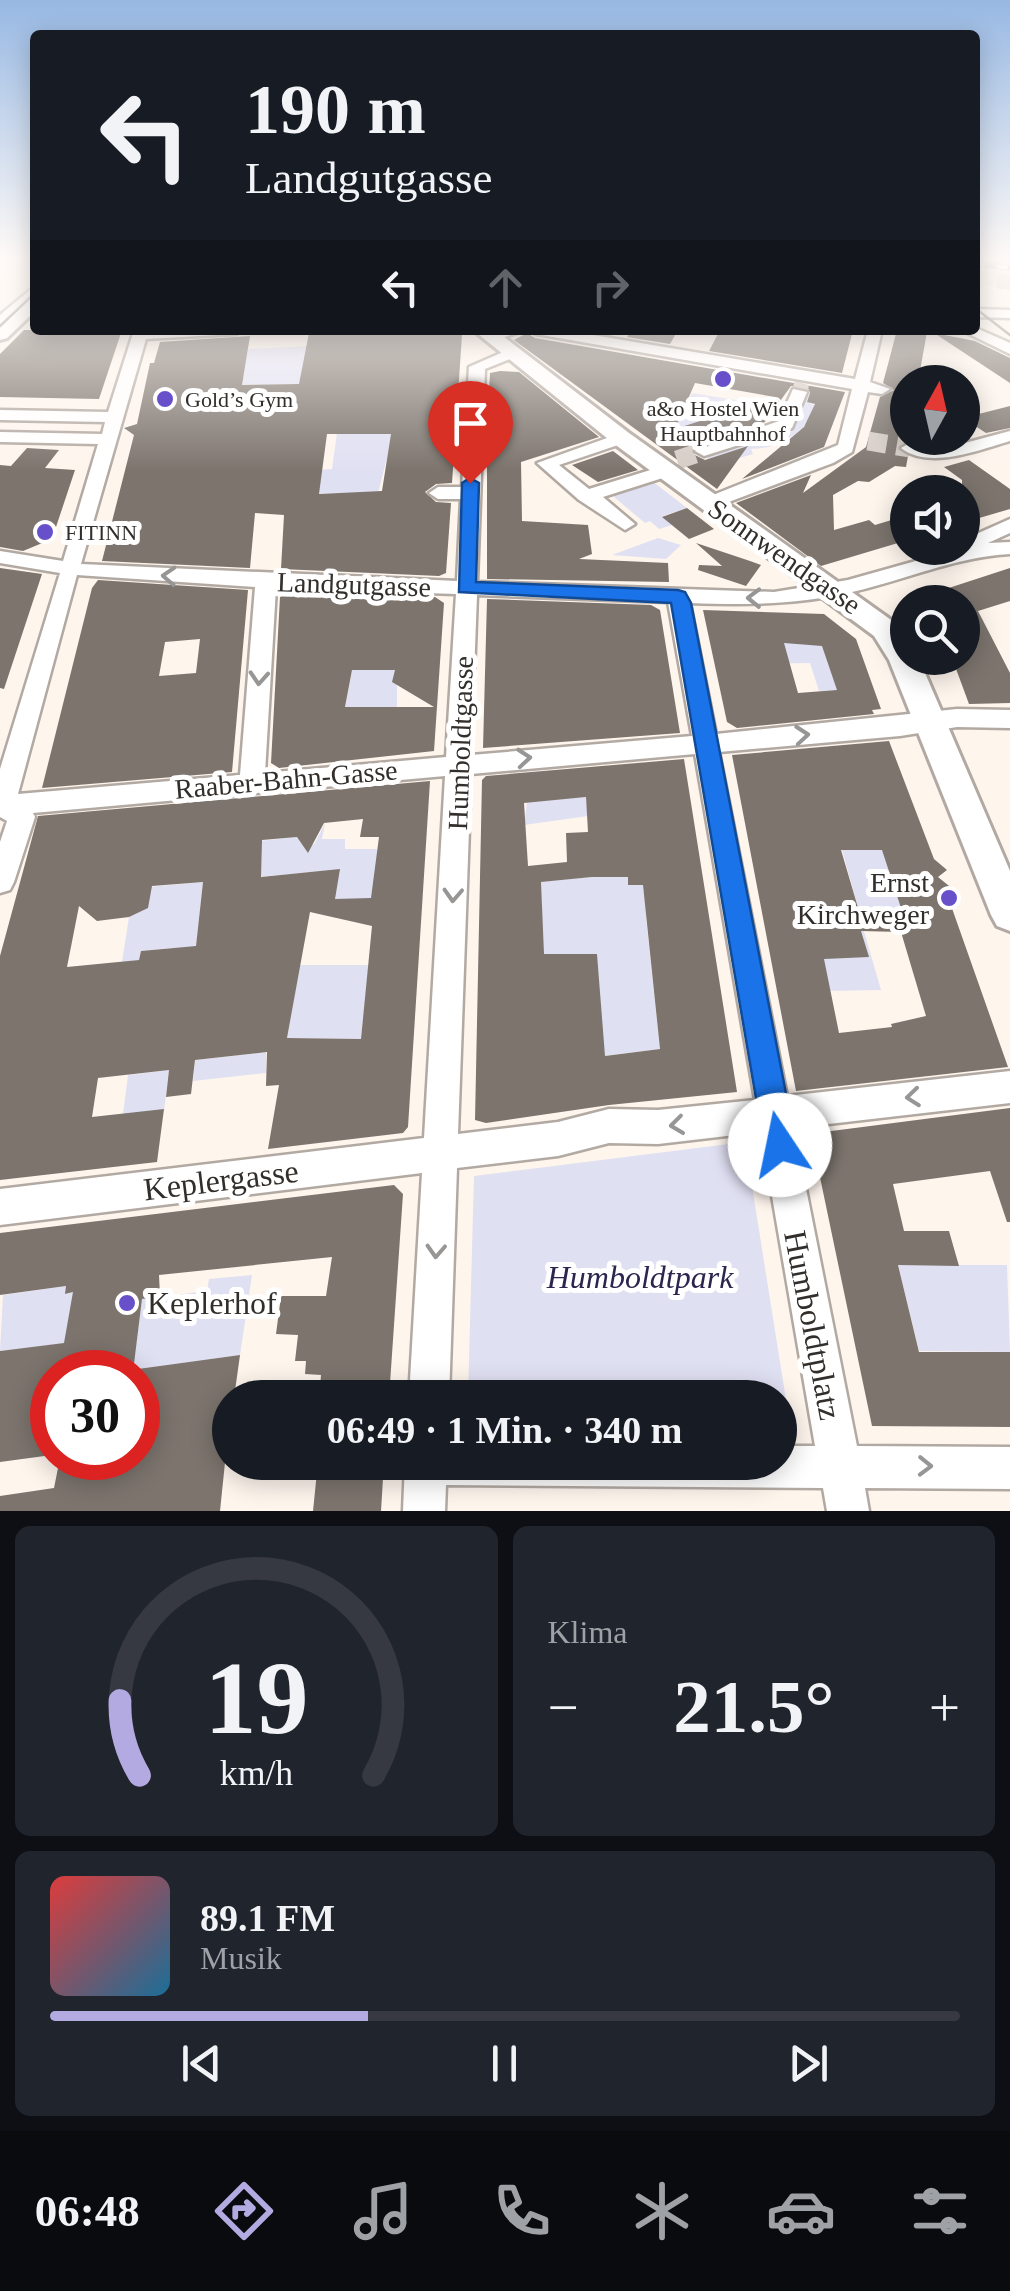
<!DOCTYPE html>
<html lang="de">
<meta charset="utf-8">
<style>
body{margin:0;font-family:Georgia,serif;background:#20242c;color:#f1f3f6;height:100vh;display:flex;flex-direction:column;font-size:38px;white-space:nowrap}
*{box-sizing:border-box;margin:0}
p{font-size:32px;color:#9ea1a6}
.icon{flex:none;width:55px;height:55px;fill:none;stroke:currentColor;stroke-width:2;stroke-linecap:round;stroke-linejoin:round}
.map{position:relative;height:1511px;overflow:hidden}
.side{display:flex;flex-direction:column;gap:15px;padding:15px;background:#0d0f14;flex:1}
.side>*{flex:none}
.top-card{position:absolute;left:30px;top:30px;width:950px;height:305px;border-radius:10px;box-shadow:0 5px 25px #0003;background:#171b24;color:#f1f3f6;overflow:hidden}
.needle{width:65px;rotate:8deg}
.fabs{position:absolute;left:890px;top:365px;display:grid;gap:20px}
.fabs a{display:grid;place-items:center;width:90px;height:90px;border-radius:50%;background:#171b24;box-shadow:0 5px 25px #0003;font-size:50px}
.speed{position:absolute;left:30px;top:1350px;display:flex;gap:20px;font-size:50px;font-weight:700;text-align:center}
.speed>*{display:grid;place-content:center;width:130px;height:130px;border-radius:50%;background:#171b24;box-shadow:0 5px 25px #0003;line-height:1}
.speed .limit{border:15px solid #d22;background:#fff;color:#111}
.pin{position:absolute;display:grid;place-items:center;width:85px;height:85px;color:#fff;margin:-102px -42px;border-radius:50% 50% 50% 0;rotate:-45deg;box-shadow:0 0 10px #0007}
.pin .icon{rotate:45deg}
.me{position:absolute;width:110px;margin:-55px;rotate:349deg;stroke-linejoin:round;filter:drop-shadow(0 0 8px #0008)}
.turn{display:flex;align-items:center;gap:35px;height:210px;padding:0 50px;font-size:45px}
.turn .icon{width:130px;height:130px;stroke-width:2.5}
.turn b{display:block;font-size:70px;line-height:85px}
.lanes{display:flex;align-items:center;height:95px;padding:0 50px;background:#0003;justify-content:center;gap:50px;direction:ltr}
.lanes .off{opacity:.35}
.big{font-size:75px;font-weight:600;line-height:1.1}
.side .widget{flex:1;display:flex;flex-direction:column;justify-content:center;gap:15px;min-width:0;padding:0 35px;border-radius:15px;background:#20242c}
.side .dial{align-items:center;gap:0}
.dial svg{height:260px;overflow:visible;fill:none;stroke:#363941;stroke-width:7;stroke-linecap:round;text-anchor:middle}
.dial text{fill:#f1f3f6;stroke:none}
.song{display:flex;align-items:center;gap:30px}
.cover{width:120px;height:120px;border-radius:15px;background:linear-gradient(135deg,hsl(0 70% 55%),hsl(200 70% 35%))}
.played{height:10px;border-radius:5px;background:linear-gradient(90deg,#b3aae2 35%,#363941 35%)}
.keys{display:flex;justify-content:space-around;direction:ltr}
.heat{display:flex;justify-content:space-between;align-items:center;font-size:55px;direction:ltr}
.side .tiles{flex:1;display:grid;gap:15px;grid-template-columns:1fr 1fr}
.widget:last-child{grid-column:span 2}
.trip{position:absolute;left:212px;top:1380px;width:585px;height:100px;border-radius:50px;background:#171b24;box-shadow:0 5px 25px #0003;font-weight:600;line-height:100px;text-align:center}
.dock{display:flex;height:160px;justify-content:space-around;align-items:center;background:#090b0e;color:#9ea1a6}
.dock .icon{width:70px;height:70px}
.dock .current{color:#b3aae2}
.dock b{font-size:45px;color:#f1f3f6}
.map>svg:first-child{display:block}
.built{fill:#f9e9dc}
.green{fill:#e0e0f3}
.building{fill:#7c746d;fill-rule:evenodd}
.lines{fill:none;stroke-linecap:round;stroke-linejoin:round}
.minor-tunnel-far1{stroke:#d5cdc6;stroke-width:15;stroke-dasharray:15 8;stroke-linecap:butt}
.minor-tunnel{stroke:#d5cdc6;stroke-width:19;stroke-dasharray:19 10;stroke-linecap:butt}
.minor-casing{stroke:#b2a9a2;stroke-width:5}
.major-casing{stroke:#b2a9a2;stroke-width:6}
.minor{fill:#fff;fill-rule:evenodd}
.major{fill:#fff;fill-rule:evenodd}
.tram{stroke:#89837e;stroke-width:2.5}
.rail-casing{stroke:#89837e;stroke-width:6}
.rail{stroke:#fff;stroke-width:4;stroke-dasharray:11;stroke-linecap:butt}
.oneway{stroke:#989695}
.route{fill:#1a73e8;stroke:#114b97;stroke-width:2.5}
.poi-dot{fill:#6750c9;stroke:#fff;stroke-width:4}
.labels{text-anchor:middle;stroke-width:10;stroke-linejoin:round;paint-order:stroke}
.far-poi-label{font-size:22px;fill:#322e2b;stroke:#fff;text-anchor:start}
.street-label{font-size:28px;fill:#322e2b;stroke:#fff}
.poi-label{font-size:28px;fill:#322e2b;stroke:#fff;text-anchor:end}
.near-street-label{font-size:32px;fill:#322e2b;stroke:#fff}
.near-park-label{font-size:32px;font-style:italic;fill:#2c264f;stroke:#fff}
.near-poi-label{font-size:32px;fill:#322e2b;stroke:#fff;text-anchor:start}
</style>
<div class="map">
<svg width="1010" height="1511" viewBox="0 0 1010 1511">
<rect width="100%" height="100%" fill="#fef5ed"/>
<!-- built -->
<path class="built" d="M975,260H1010V290L975,284Z"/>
<!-- green -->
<path class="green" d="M310,346L299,384L242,385L248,349Z
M692,393L736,400L728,412L673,430Z
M804,394L814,396L808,402L814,405V413L803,427L806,431L800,430C784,444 771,448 751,449L753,454L716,465L707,458L791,429Z
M342,396L350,434H413L388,454L378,493L293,494L303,471L332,469Z
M652,481L687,508L663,516L672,525L659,529L650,521L645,523L614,497V493Z
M658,538L681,545L666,559L612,555Z
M760,634L824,646L838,690L819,691L810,663L749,664Z
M352,670H403L397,685V722L341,731Z
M586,797L588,816L524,825L527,802Z
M325,823L322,839H345V849H377L378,899H311L315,872L224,880L250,842L306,836V849L315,843Z
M842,850H888L908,912L859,911Z
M592,877H646L643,888L650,916L646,917L660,1049L604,1056L597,954H540L542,902L538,882Z
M203,882L195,954L172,948L141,951L139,960L122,962L129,917L134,910L148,908V887Z
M861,921L881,990L826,991L825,965L819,961Z
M300,965H369L361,1039L287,1038Z
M266,1052V1073L193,1081L195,1060Z
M169,1070L164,1111L123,1114L128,1075Z
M745,1142L790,1425H780V1398L468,1397L474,1176Z
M898,1265H1007L1010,1352L919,1351Z
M252,1275L240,1355L133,1370L142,1299L207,1291L209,1279Z
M66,1286V1294L73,1292L107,1338L0,1351L3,1295Z"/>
<!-- building -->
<path class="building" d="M24,330H122L99,399L0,397V354Z
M632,330H678L670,344L627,337Z
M720,330H853L842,373L709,351Z
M897,330L927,332L918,382H908V393L896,410L908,418V438H912L897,447L908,456L906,467L895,466L869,482L858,481L833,495L834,530L869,520L875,525L908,515V540L821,566L736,503L811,475L803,493L866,447L880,397L894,390L883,383Z
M343,331L462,335L452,483L436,484L425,492L436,502L451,503L446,573L439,576L281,569L284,515L255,513L250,568L102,561L134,435L124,428L137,424L150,363H154L160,342L250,336L242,385L299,384L309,333ZM327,434H391L382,491L319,494Z
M527,333L535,338L845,392L824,447L742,479L804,427L815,404L807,402L810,393L808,388L791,386L765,422L694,447L693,454L705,460L748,446L717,489L514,340ZM695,383L775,397L675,429Z
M934,333L975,341L1010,358V383Z
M500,371L519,372L599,437L521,462L522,521L588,525L592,554L579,559L668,563L669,582L487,579V428L490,373Z
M1010,406V428L986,433L963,418Z
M27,448L59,450L45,468L75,470L52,539L23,551L0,547V465L11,466Z
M613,451L638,470L598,482L572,465Z
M969,460L1010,489V509L962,523V480L944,467Z
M687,508L714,529L689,539L662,517Z
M696,543L750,561L761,565L746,586L698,570L699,565L722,566Z
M0,568L42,574L4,689L0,688Z
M1010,568V601L978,611L1010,673V703L969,704L952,658H962V602H916L915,599Z
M98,580L248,590L232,772L42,788L92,588ZM200,639L196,673L159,676L165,642Z
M289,592L435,597L444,603L434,751L279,768L271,763L280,597ZM352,670H395L392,682L434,707H345Z
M487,599L651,605L660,610L680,733L483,748Z
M703,610L824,614L856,639L881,709L872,710L874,714L737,728L727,722ZM784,643L822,646L837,690L798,693Z
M889,741L934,859L947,870L938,877L954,890L948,897L1008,1067L796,1091L732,755ZM841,850H882L902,911H859ZM861,931L901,932L926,1016L891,1024L892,1027L839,1033L824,959L869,957Z
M684,759L737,1092L609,1105L486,1123L475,1120L482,780L486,776ZM586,797L588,832L566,833L567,862L528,866L524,803ZM592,877H628V885H643L660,1049L605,1056L597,954H544L541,882Z
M430,781L408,1127L403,1133L268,1149L279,1085L266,1086L267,1052L195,1060L191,1094L166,1097L169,1070L98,1078L92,1117L164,1109L157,1162L0,1180V956L38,816ZM363,819L360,837H379L371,898L335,899L340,869L261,877L262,840L297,837L308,853L324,823ZM203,882L196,946L141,951L139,960L67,967L79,906L97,921L129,917L148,908L152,886ZM310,912L372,926L361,1039L287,1038Z
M1010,1108V1222H1007L990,1171L893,1184L904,1231H949L959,1266L898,1265L919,1352H1010V1427L872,1426L812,1139L816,1133Z
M394,1185L403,1194L389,1398H319L321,1375L305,1374L306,1361H295L298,1335L276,1334L281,1296H326L332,1257L159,1275L160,1296L142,1299L133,1372H52V1455L0,1462V1351L64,1343L73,1292L65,1294L66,1286L0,1295V1233Z
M240,1355L234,1398H230V1453H226L220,1511H0V1496L54,1488L60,1458H138V1369Z
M318,1462H384L381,1511H313Z"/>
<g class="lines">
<!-- minor-tunnel-far1 -->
<path class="minor-tunnel-far1" d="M1004,289L1006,260
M799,392L802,383"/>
<!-- minor-tunnel -->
<path class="minor-tunnel" d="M868,441L910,448
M677,460L704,451"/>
<defs>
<path id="minor" d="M35,286V298L0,327V315Z
M975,309L1010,310V318L975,317Z
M976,328L1010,343V354L963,331Z
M134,330H243L236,334L146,339L81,564L457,581L461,499H438L429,493L438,487H462L469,367L510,349L515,351V357L485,369L477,582L774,592L848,580L962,548L974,535L1010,519V533L988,543L1010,542V554C955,557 905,580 852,592C797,605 746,605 690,603L716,734L957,709L1010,710V728L957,727L900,736L719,752L787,1096L1010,1071V1103L794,1128L857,1446L1010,1447V1489L865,1488L869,1511H827L823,1488L446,1485L445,1511H403L405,1462H780V1446H815L761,1132L658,1144L609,1143L558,1156L457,1168L449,1398H409L422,1173L0,1225V1189L424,1138L445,776L33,813L35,817L14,882L10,890L0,893V842L7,821L0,817V769L60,573L0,563V551L63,561L98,444L0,442V432L102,434L105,422L0,420V410L108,412ZM77,575L255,587L240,775L18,794ZM276,588L456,594L446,757L265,773ZM477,595L668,602L692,736L471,755ZM695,754L755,1100L658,1110L609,1109L558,1122L458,1134L471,774Z
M500,330H525L490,342L482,337Z
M529,330H563L855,379L868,330H882L870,382L890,389L882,394L868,392L852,452L833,463L710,509L703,507V499L838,445L852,389L536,334Z
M793,389L807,392L792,428L704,456L695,451L779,421Z
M1010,431V441C979,450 929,470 901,448L910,443L950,447Z
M621,433L630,438L627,442L559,465L589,489L660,467H672V475L603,497L635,524L625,530L579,500L537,463Z"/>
<path id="major" d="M35,295V311L7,338L0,340V323Z
M473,330H495L629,433L894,622L908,642V658L919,659L1010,871V931L997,926L991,915L889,660L874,636L613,443Z"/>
</defs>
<!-- minor casing -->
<use href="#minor" class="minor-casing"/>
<!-- major casing -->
<use href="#major" class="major-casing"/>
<!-- minor -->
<use href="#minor" class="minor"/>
<!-- major -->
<use href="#major" class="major"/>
<!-- tram -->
<path class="tram" d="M975,308L1010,335
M0,326L35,293"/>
<defs>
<path id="rail" d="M975,263L1010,268"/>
</defs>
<!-- rail casing -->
<use href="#rail" class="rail-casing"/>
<!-- rail -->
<use href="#rail" class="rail"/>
</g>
<!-- one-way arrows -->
<defs><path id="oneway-chevron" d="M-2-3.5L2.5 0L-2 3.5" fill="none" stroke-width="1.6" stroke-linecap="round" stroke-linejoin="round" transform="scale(2.5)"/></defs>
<g class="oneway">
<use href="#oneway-chevron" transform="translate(169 576) rotate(-177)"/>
<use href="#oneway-chevron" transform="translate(754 598) rotate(-179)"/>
<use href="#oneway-chevron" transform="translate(259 678) rotate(94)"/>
<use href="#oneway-chevron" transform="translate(802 735) rotate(-5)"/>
<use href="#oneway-chevron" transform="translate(524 758) rotate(-5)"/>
<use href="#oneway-chevron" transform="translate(453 895) rotate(93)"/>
<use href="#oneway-chevron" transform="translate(913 1097) rotate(174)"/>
<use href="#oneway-chevron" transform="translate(677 1125) rotate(173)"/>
<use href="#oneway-chevron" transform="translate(436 1251) rotate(93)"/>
<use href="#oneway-chevron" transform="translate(925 1466) rotate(1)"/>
</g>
<!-- sky -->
<linearGradient id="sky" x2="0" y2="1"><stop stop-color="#97b8e3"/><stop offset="0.55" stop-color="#fffaf7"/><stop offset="1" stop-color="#fffaf7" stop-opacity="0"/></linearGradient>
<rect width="1010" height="471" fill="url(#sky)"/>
<!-- route -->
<path class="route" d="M470,478L479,483L476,582L678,590L685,592L691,603L796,1145L791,1156L780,1161L769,1156L764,1145L671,603L459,592L462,483Z"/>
<!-- markers -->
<g class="poi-dot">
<circle cx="723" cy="379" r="10"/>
<circle cx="165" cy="399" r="10"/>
<circle cx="45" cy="532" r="10"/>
<circle cx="949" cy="898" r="10"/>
<circle cx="127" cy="1303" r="10"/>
</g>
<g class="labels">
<!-- far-poi labels -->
<g class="far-poi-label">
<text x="185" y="407">Gold’s Gym</text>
<text x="723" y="416" text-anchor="middle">a&amp;o Hostel Wien<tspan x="723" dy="25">Hauptbahnhof</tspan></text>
<text x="65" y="540">FITINN</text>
</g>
<!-- street labels -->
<g class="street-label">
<text transform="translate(785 556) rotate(35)" y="10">Sonnwendgasse</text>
<text transform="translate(354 584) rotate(2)" y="10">Landgutgasse</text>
<text transform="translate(460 743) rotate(-88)" y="10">Humboldtgasse</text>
<text transform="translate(286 779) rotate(-5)" y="10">Raaber-Bahn-Gasse</text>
</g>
<!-- poi labels -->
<g class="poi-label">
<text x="929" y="892">Ernst<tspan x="929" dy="32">Kirchweger</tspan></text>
</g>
<!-- near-street labels -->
<g class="near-street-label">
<text transform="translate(221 1180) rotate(-7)" y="11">Keplergasse</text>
<text transform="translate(813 1325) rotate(79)" y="11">Humboldtplatz</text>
</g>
<!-- near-park labels -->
<g class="near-park-label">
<text x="640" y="1288">Humboldtpark</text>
</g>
<!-- near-poi labels -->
<g class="near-poi-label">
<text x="147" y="1314">Keplerhof</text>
</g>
</g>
</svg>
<div class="fabs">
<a><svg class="needle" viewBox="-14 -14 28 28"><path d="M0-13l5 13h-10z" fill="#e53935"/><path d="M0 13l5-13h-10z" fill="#9ea1a6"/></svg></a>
<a><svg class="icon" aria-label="sound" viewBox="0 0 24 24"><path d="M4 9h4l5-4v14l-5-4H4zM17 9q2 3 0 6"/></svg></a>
<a><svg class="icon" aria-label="search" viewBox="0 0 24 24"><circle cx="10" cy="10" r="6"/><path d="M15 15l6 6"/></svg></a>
</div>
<div class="speed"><div class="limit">30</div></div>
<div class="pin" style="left:470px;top:483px;background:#d93025"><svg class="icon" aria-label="arrive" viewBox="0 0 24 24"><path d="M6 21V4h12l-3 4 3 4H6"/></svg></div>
<svg class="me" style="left:780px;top:1145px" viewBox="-20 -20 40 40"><circle r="19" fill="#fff"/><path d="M0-13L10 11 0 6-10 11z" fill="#1a73e8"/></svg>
<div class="trip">06:49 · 1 Min. · 340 m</div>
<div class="top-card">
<div class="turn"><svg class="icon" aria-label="left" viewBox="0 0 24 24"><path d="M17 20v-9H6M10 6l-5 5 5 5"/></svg><div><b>190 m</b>Landgutgasse</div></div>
<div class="lanes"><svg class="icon" aria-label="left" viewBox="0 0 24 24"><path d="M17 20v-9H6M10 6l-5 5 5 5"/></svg><svg class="icon off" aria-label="ahead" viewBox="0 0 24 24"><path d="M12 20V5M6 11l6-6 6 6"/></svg><svg class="icon off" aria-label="right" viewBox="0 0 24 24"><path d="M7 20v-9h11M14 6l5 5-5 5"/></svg></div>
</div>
</div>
<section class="side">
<div class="tiles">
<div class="widget dial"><svg viewBox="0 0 100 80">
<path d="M14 69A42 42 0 1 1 86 69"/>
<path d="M14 69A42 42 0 0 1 8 46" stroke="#b3aae2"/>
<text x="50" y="56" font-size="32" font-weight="700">19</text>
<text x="50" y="72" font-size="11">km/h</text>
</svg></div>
<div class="widget"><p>Klima</p>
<div class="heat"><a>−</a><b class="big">21.5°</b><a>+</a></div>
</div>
<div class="widget">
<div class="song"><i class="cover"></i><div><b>89.1 FM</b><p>Musik</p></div></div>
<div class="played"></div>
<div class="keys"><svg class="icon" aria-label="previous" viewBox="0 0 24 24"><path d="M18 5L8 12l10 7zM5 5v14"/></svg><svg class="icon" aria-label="pause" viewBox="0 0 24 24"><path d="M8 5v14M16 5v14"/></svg><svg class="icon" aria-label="next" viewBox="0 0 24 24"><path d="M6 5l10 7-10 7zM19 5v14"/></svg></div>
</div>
</div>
</section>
<nav class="dock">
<b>06:48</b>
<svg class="icon current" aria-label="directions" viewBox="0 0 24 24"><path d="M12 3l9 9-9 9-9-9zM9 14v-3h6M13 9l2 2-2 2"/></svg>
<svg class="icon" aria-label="music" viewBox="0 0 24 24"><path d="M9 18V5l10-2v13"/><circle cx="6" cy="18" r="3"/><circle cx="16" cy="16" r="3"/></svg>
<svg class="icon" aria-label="phone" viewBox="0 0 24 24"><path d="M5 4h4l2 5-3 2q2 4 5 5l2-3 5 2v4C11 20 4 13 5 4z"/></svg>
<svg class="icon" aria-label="climate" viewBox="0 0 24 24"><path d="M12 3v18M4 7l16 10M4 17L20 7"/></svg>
<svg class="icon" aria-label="car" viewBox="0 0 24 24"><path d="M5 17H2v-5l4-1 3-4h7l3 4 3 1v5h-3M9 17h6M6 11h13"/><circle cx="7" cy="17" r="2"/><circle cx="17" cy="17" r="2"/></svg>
<svg class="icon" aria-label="filters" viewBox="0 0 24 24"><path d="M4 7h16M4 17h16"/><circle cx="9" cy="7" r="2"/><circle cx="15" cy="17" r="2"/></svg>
</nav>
